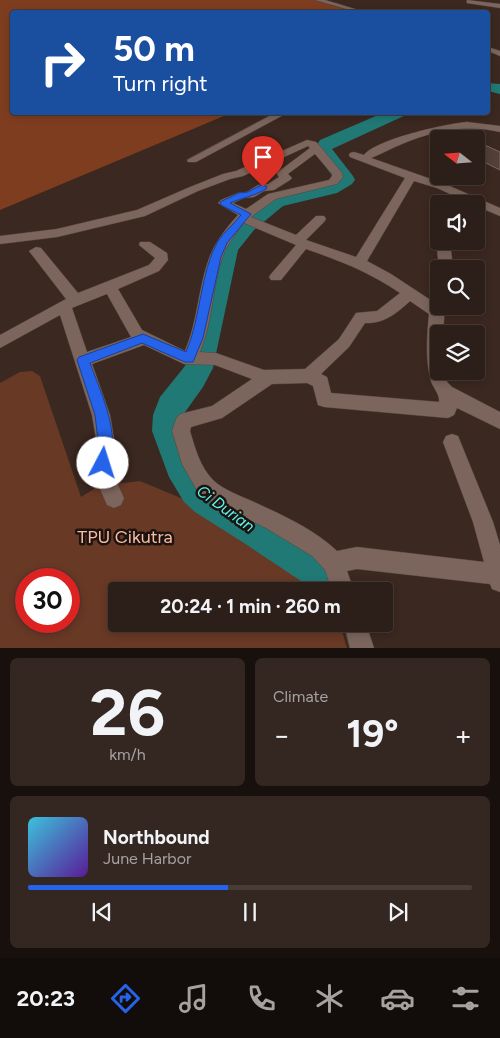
<!DOCTYPE html>
<meta charset="utf-8">
<style>
body{margin:0;font-family:Figtree,sans-serif;background:#342721;color:#f1f3f6;height:100vh;display:flex;flex-direction:column;font-size:19px;white-space:nowrap}
*{box-sizing:border-box;margin:0}
p{font-size:16px;color:#a6a2a2}
.icon{flex:none;width:28px;height:28px;fill:none;stroke:currentColor;stroke-width:2;stroke-linecap:round;stroke-linejoin:round}
.map{position:relative;height:648px;overflow:hidden}
.side{display:flex;flex-direction:column;gap:10px;padding:10px;background:#18100d;flex:1}
.side>*{flex:none}
.top-card{position:absolute;left:10px;top:10px;width:480px;height:105px;border-radius:5px;box-shadow:0 2px 8px #0003,0 0 0 1px #483c37;background:#1a4fa0;color:#fff;overflow:hidden}
.needle{width:32px;rotate:287deg}
.fabs{position:absolute;left:430px;top:130px;display:grid;gap:10px}
.fabs a{display:grid;place-items:center;width:55px;height:55px;border-radius:5px;background:#2c1e18;box-shadow:0 2px 8px #0003,0 0 0 1px #483c37;font-size:25px}
.speed{position:absolute;left:15px;top:568px;display:flex;gap:10px;font-size:25px;font-weight:700;text-align:center}
.speed>*{display:grid;place-content:center;width:65px;height:65px;border-radius:50%;background:#2c1e18;box-shadow:0 2px 8px #0003,0 0 0 1px #483c37;line-height:1}
.speed .limit{border:8px solid #d22;background:#fff;color:#111}
.pin{position:absolute;display:grid;place-items:center;width:42px;height:42px;color:#fff;margin:-51px -21px;border-radius:50% 50% 50% 0;rotate:-45deg;box-shadow:0 0 5px #0007}
.pin .icon{rotate:45deg}
.me{position:absolute;width:55px;margin:-28px;rotate:5deg;stroke-linejoin:round;filter:drop-shadow(0 0 4px #0008)}
.turn{display:flex;align-items:center;gap:18px;height:105px;padding:0 20px;font-size:22px}
.turn .icon{width:65px;height:65px;stroke-width:2.5}
.turn b{display:block;font-size:35px;line-height:42px}
.big{font-size:38px;font-weight:700;line-height:1.1}
.side .card{flex:1;display:flex;flex-direction:column;justify-content:center;gap:8px;min-width:0;padding:0 18px;border-radius:8px;background:#342721}
.side .dial{align-items:center;gap:0}
.dial b{font-size:65px;line-height:1}
.song{display:flex;align-items:center;gap:15px}
.cover{width:60px;height:60px;border-radius:8px;background:linear-gradient(135deg,hsl(190 70% 55%),hsl(270 70% 35%))}
.played{height:5px;border-radius:2px;background:linear-gradient(90deg,#2563eb 45%,#483c37 45%)}
.keys{display:flex;justify-content:space-around;direction:ltr}
.heat{display:flex;justify-content:space-between;align-items:center;font-size:28px;direction:ltr}
.side .tiles{flex:1;display:grid;gap:10px;grid-template-columns:1fr 1fr}
.card:last-child{grid-column:span 2}
.trip{position:absolute;left:108px;top:582px;width:285px;height:50px;border-radius:5px;background:#2c1e18;box-shadow:0 2px 8px #0003,0 0 0 1px #483c37;font-weight:700;line-height:50px;text-align:center}
.dock{display:flex;height:80px;justify-content:space-around;align-items:center;background:#120c0a;color:#a6a2a2}
.dock .icon{width:35px;height:35px}
.dock .on{color:#2563eb}
.dock b{font-size:22px;color:#f1f3f6}
.map>svg:first-child{display:block}
.green{fill:#683925;fill-rule:evenodd}
.forest{fill:#7f3d1f}
.lines{fill:none;stroke-linecap:round;stroke-linejoin:round}
.river{fill:#207975;fill-rule:evenodd}
.building{fill:#533f37;stroke:#7d685f}
.minor-casing{stroke:#55463f;stroke-width:1}
.minor{fill:#7b655c;fill-rule:evenodd}
.route{fill:#2563eb;stroke:#184099}
.labels{text-anchor:middle;stroke-width:5;stroke-linejoin:round;paint-order:stroke}
.water-label{font-size:16px;font-style:italic;fill:#56f5ed;stroke:#1c1310}
.near-park-label{font-size:18px;fill:#f9bca3;stroke:#1c1310}
</style>
<div class="map">
<svg width="500" height="648" viewBox="0 0 500 648">
<rect width="100%" height="100%" fill="#3b2820"/>
<!-- green -->
<path class="green" d="M32,371L40,376L81,497L99,486L140,481L200,506L292,564L326,591H116V624H340L347,648H0V383L20,372ZM26,579H69V621H26Z"/>
<!-- forest -->
<path class="forest" d="M0,0H314L355,12H12V112L231,113L0,210Z"/>
<g class="lines">
<!-- river -->
<path class="river" d="M488,83L500,84V94L488,91Z
M385,112H408L406,115L332,149L353,176L355,180L352,184L337,193L283,206L254,230L238,250L213,368L203,387L183,415L184,431L194,457L208,478L219,488L327,555L347,572L355,591H311L301,581L244,543L195,512L184,502L169,477L152,431L153,415L160,397L185,366L216,249C226,233 254,202 271,196C292,189 315,189 334,178L315,153L314,149L320,140Z"/>
</g>
<!-- building -->
<path class="building" d="M476,141L500,152V170L476,158Z"/>
<g class="lines">
<defs>
<path id="minor" d="M315,0H325L365,12H357Z
M467,0L500,4V8L467,3Z
M488,47L500,51V56L488,51Z
M277,112H289L196,162H188L187,160Z
M467,122L500,126V132C466,124 435,130 402,144C392,148 381,154 371,158L445,184L500,208V216L476,206V204H472L437,188L414,181L367,261L391,274L432,301L439,298V306H445L443,334H439V371H445L447,382L452,387L500,412V429L457,408L454,415L448,418L324,407L318,405L313,386L307,383L272,384L222,418L191,427L190,431C195,448 200,467 213,480C223,490 241,496 254,502C282,515 314,529 337,551L357,547L484,562L473,522L443,442L446,436L452,434L458,436L493,522L500,545V592L492,589L490,584L357,569L347,571L354,591H332L325,570L312,556L266,528L219,506L199,494L182,464L172,431L176,419L180,414L212,406L252,379L215,365L184,364L144,345L92,364L110,415L114,439L112,463L116,481L124,498L121,505L114,508L107,505L97,482L94,463L96,439L92,415L60,315L0,348V335L66,299L29,251L36,247L41,248L78,293L149,265L155,258L139,245L140,242H150L167,253L168,260L159,271L118,289L142,330L185,351C198,321 198,287 210,256C216,241 227,227 238,215L218,203L221,200L238,193L247,192L258,185L268,184L279,177L277,174L278,172L310,148L308,146L243,176L230,179L198,191L145,216L57,237L0,244V236L57,229L137,210L190,187L223,174L236,171L307,140L316,142L320,146L342,173L343,177L337,184L276,199L251,217L296,235L316,216H324L326,219L324,222L306,240L356,257L405,178L350,157L349,155L350,153L354,152L364,155C377,139 445,124 467,122ZM315,154L332,174V176L329,180L268,194L246,209L233,203L244,198L254,197L264,191L274,190L290,180L292,178L288,174ZM244,223L296,245L271,274L269,277L271,280H281L306,249C341,261 369,272 400,293L377,311L356,313L339,339L305,369L264,370L216,353L200,352C213,321 212,287 223,256C227,244 236,234 244,223ZM107,294L131,337L87,352L72,308ZM410,301L429,314C427,335 425,360 431,381C433,388 440,394 439,402L331,393L327,377L321,374L349,347L365,323C384,324 397,313 410,301Z
M439,239V241H450L453,269H439L437,248Z
M344,624H366L374,648H350Z"/>
</defs>
<!-- minor casing -->
<use href="#minor" class="minor-casing"/>
<!-- minor -->
<use href="#minor" class="minor"/>
</g>
<!-- route -->
<path class="route" d="M263,184L267,187L266,189C252,197 244,197 230,203L251,214L227,243L221,257L203,338L193,362H185L142,343L90,363C101,394 122,435 108,468L103,470L98,468L96,463L98,440L95,415L77,360L79,357L143,334L186,352C201,318 200,272 218,241C224,232 234,224 241,215L221,205L220,202L239,193L248,192Z"/>
<g class="labels">
<!-- water labels -->
<g class="water-label">
<text transform="translate(226 508) rotate(36)" y="6">Ci Durian</text>
</g>
<!-- near-park labels -->
<g class="near-park-label">
<text x="125" y="543">TPU Cikutra</text>
</g>
</g>
</svg>
<div class="fabs">
<a><svg class="needle" viewBox="-14 -14 28 28"><path d="M0-13l5 13h-10z" fill="#e53935"/><path d="M0 13l5-13h-10z" fill="#a6a2a2"/></svg></a>
<a><svg class="icon" aria-label="sound" viewBox="0 0 24 24"><path d="M4 9h4l5-4v14l-5-4H4zM17 9q2 3 0 6"/></svg></a>
<a><svg class="icon" aria-label="search" viewBox="0 0 24 24"><circle cx="10" cy="10" r="6"/><path d="M15 15l6 6"/></svg></a>
<a><svg class="icon" aria-label="layers" viewBox="0 0 24 24"><path d="M12 4l9 5-9 5-9-5zM3 14l9 5 9-5"/></svg></a>
</div>
<div class="speed"><div class="limit">30</div></div>
<div class="pin" style="left:263px;top:187px;background:#d93025"><svg class="icon" aria-label="arrive" viewBox="0 0 24 24"><path d="M6 21V4h12l-3 4 3 4H6"/></svg></div>
<svg class="me" style="left:103px;top:463px" viewBox="-20 -20 40 40"><circle r="19" fill="#fff"/><path d="M0-13L10 11 0 6-10 11z" fill="#2563eb"/></svg>
<div class="trip">20:24 · 1 min · 260 m</div>
<div class="top-card">
<div class="turn"><svg class="icon" aria-label="right" viewBox="0 0 24 24"><path d="M7 20v-9h11M14 6l5 5-5 5"/></svg><div><b>50 m</b>Turn right</div></div>
</div>
</div>
<section class="side">
<div class="tiles">
<div class="card dial"><b>26</b><p>km/h</p></div>
<div class="card"><p>Climate</p>
<div class="heat"><a>−</a><b class="big">19°</b><a>+</a></div>
</div>
<div class="card">
<div class="song"><i class="cover"></i><div><b>Northbound</b><p>June Harbor</p></div></div>
<div class="played"></div>
<div class="keys"><svg class="icon" aria-label="previous" viewBox="0 0 24 24"><path d="M18 5L8 12l10 7zM5 5v14"/></svg><svg class="icon" aria-label="pause" viewBox="0 0 24 24"><path d="M8 5v14M16 5v14"/></svg><svg class="icon" aria-label="next" viewBox="0 0 24 24"><path d="M6 5l10 7-10 7zM19 5v14"/></svg></div>
</div>
</div>
</section>
<nav class="dock">
<b>20:23</b>
<svg class="icon on" aria-label="directions" viewBox="0 0 24 24"><path d="M12 3l9 9-9 9-9-9zM9 14v-3h6M13 9l2 2-2 2"/></svg>
<svg class="icon" aria-label="music" viewBox="0 0 24 24"><path d="M9 18V5l10-2v13"/><circle cx="6" cy="18" r="3"/><circle cx="16" cy="16" r="3"/></svg>
<svg class="icon" aria-label="phone" viewBox="0 0 24 24"><path d="M5 4h4l2 5-3 2q2 4 5 5l2-3 5 2v4C11 20 4 13 5 4z"/></svg>
<svg class="icon" aria-label="climate" viewBox="0 0 24 24"><path d="M12 3v18M4 7l16 10M4 17L20 7"/></svg>
<svg class="icon" aria-label="car" viewBox="0 0 24 24"><path d="M5 17H2v-5l4-1 3-4h7l3 4 3 1v5h-3M9 17h6M6 11h13"/><circle cx="7" cy="17" r="2"/><circle cx="17" cy="17" r="2"/></svg>
<svg class="icon" aria-label="filters" viewBox="0 0 24 24"><path d="M4 7h16M4 17h16"/><circle cx="9" cy="7" r="2"/><circle cx="15" cy="17" r="2"/></svg>
</nav>
